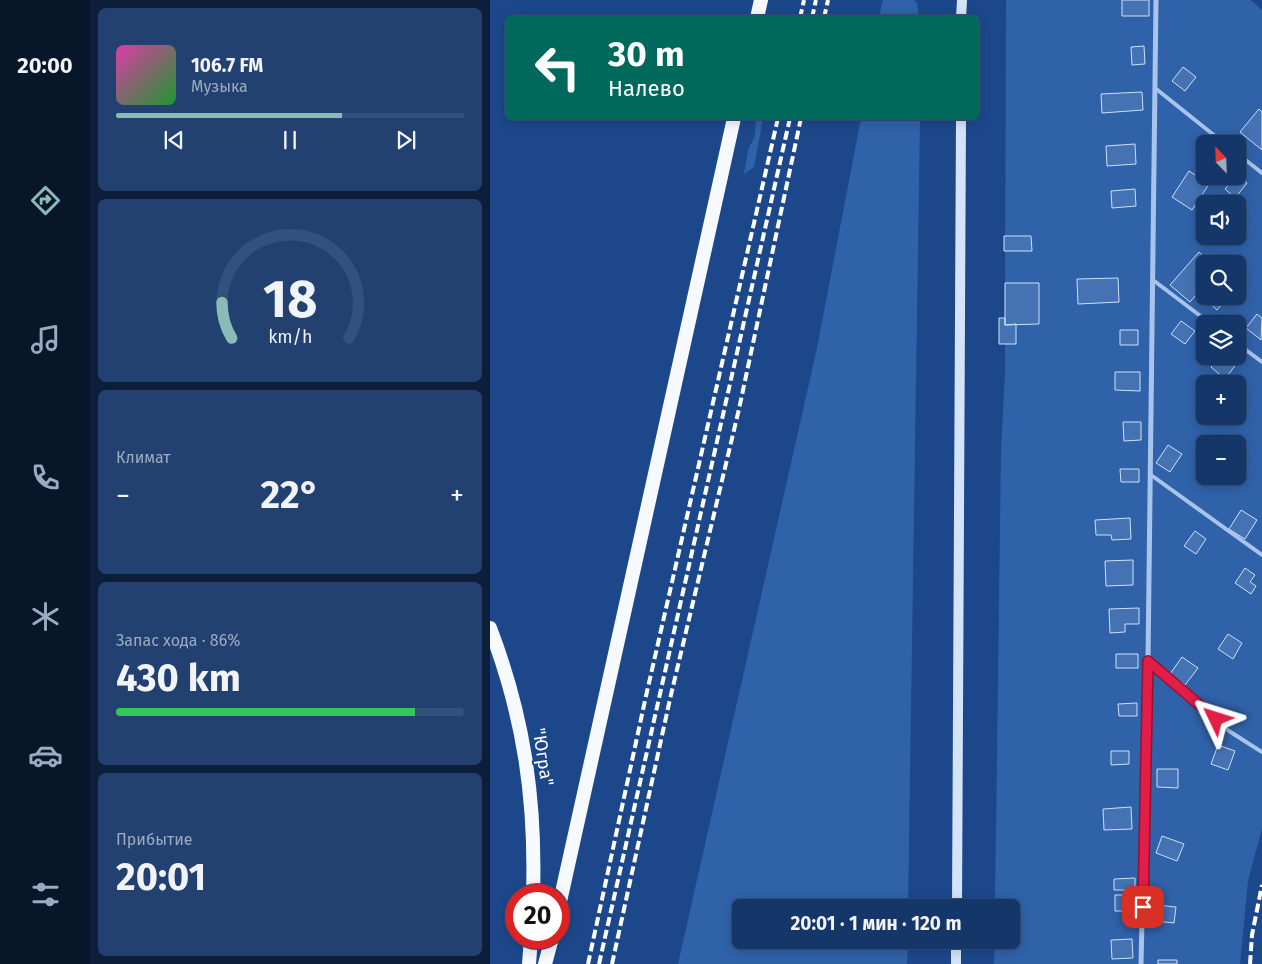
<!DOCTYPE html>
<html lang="ru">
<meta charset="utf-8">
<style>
body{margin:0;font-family:"Fira Sans",sans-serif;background:#224171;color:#f1f3f6;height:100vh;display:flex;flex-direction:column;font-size:19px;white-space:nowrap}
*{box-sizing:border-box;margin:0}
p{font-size:16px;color:#9dabc0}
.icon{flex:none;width:28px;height:28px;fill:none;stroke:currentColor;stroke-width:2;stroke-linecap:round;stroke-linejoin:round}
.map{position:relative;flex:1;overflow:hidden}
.sheet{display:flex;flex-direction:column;gap:8px;padding:8px;background:#0c1e39;width:400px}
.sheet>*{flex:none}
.banner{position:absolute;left:15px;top:15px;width:475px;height:105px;border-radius:8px;box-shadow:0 2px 12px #0003,0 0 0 1px #34507c;background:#00695c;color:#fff;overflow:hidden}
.needle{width:32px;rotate:337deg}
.controls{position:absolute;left:706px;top:135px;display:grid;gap:10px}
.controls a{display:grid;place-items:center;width:50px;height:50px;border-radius:8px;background:#153668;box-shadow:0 2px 12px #0003,0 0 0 1px #34507c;font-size:25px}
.speed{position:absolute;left:15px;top:884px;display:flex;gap:10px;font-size:25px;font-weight:700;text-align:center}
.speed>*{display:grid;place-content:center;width:65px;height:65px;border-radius:50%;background:#153668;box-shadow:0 2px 12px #0003,0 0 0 1px #34507c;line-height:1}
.speed .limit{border:8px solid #d22;background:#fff;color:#111}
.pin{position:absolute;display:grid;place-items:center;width:42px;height:42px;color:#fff;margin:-21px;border-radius:10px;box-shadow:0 2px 8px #0006}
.me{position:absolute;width:55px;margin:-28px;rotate:311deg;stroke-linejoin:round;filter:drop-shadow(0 0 4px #0008)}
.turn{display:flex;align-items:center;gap:18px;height:105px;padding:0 20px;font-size:22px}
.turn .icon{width:65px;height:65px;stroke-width:2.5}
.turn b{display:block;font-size:35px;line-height:42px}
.big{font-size:38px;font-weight:700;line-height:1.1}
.sheet .tile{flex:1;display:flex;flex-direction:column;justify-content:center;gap:8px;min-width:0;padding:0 18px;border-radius:8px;background:#224171}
.sheet .dial{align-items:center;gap:0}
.dial svg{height:130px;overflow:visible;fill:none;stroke:#34507c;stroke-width:7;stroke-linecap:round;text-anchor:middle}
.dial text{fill:#f1f3f6;stroke:none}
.song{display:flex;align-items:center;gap:15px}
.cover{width:60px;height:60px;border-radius:8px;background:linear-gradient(135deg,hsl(320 70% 55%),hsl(130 70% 35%))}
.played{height:5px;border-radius:2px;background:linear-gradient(90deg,#8bbbb9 65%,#34507c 65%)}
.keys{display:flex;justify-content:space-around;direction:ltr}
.heat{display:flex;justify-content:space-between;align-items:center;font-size:28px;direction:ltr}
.charge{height:8px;border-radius:4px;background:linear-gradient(90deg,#34c759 86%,#34507c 0)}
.trip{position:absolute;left:242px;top:899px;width:288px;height:50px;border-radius:8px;background:#153668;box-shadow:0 2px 12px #0003,0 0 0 1px #34507c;font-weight:700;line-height:50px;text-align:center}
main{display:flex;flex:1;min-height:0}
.tabs{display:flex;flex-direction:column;width:90px;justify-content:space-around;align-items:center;background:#08162a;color:#9dabc0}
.tabs .icon{width:35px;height:35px}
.tabs .active{color:#8bbbb9}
.tabs b{font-size:22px;color:#f1f3f6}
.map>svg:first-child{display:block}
.green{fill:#3062a9;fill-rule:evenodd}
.building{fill:#4472b3;stroke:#cee0f9}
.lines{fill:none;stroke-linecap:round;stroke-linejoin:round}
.service{stroke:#a8c4ed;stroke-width:4}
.minor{stroke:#a8c4ed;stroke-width:5}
.secondary{stroke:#d5e3f9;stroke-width:10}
.trunk{stroke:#f6faff;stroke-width:14}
.rail{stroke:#fff;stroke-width:4;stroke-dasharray:9 4;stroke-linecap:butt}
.route-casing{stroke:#92132f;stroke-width:12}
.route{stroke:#e11d48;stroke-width:9}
.labels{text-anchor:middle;stroke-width:4;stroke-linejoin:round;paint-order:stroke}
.street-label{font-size:18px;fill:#fff;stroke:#1c488b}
</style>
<main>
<nav class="tabs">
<b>20:00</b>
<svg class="icon active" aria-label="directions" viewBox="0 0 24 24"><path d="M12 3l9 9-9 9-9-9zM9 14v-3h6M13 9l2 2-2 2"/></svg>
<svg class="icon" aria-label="music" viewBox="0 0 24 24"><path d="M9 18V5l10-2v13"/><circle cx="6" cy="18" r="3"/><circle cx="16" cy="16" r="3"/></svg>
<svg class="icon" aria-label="phone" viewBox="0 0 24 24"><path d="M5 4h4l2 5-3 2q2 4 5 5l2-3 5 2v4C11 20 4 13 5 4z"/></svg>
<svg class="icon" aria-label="climate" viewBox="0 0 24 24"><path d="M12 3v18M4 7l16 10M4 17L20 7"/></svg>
<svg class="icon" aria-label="car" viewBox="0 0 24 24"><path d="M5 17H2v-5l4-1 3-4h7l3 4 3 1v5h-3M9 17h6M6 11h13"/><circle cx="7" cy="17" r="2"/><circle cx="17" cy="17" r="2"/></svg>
<svg class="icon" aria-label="filters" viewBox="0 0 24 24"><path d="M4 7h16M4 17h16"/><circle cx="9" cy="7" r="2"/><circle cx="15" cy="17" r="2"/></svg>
</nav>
<section class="sheet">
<div class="tile">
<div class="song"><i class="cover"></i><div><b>106.7 FM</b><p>Музыка</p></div></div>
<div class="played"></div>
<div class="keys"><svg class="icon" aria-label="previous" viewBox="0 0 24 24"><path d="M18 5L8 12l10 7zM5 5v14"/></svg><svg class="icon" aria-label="pause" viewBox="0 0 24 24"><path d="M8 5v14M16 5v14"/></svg><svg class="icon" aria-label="next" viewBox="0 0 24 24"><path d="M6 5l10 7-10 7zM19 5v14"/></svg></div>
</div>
<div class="tile dial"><svg viewBox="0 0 100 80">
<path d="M14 69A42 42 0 1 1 86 69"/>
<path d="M14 69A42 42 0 0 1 8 47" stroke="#8bbbb9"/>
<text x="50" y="56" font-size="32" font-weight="700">18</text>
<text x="50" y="72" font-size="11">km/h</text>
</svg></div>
<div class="tile"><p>Климат</p>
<div class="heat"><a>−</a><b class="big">22°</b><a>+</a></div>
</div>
<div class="tile"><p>Запас хода · 86%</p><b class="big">430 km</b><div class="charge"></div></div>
<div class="tile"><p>Прибытие</p><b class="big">20:01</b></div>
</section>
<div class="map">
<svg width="772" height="964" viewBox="0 0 772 964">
<rect width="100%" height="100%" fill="#1c488b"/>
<!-- green -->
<path class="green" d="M393,0H424L427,3L429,17H389Z
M516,0H761L772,10V828L758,881L750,964H504L505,940H521V908L505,907L511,449L515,372V344H526V325H515ZM715,144H748V176H715ZM715,204H748V236H715ZM715,264H748V296H715ZM715,324H748V356H715ZM715,384H748V416H715ZM715,444H748V476H715Z
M266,118H273L264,167L254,174L258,150L265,136Z
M371,118H430L418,907L251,908V940H418L417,964H188L327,348Z"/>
<!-- building -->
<path class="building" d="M632,0H659V16H632Z
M654,46L655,64L642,65L641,47Z
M693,67L706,77L695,91L682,81Z
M652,92L653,110L612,113L611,94Z
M769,109L772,112V150L750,132Z
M645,144L646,164L617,166L616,146Z
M699,171L719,184L702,210L682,197Z
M748,175L757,183L745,198L735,189Z
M645,189L646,206L622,208L621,191Z
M514,236H541L542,251H514Z
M709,252L722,264H715V284L700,302L680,285Z
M628,278L629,302L588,304L587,279Z
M515,283H549V324L515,325Z
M715,292V296H739L727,310L712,296Z
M767,314L772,318L771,340L756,328Z
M509,318H515V325L526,324V344H509Z
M691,321L705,331L695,344L681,334Z
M630,330H648V345H630Z
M730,356H739L747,363L735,379L721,367Z
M625,372H650V391L625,390Z
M633,422H651V440L634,441Z
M678,445L692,454L680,472L666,463Z
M630,469H649V482H631Z
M751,510L767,520L755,539L739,529Z
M640,518L641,539L622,540L621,535H606L605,520Z
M705,531L716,539L706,554L694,546Z
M643,560V585L616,586L615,561Z
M755,568L765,575L760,582L766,586L761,594L745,583Z
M649,608V624H635V632L620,633L619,609Z
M738,634L752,643L743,659L728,649Z
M626,654H648V668H626Z
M692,657L708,668L695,685L680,674Z
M647,703V716H629L628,704Z
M728,745L745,751L738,770L721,764Z
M621,751H639V764L621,765Z
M667,769H688V788L667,787Z
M641,807L642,829L614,830L613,809Z
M672,836L694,844L687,861L666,853Z
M645,878V890H624V879Z
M625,895H644V911H625Z
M667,905L686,907L684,923L665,921Z
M642,939L643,958L622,959L621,940Z
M668,960H687V964H668Z"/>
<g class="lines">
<!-- service -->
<path class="service" d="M665,88L735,144
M748,154L772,173
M663,280L721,324
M748,344L772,362
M661,475L772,555
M658,661L739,731L772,752"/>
<!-- minor -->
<path class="minor" d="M651,964L658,661L666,0"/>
<!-- secondary -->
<path class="secondary" d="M471,18L472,0
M467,908L471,118
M466,964V940"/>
<!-- trunk -->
<path class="trunk" d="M267,18L271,0
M0,628C34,717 46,800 43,895
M69,906L244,118
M39,964L41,938
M55,964L62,938"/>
<!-- rail -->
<path class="rail" d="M310,18L314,0
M322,18L326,0
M334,18L338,0
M98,964L156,696L288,118
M109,964L300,118
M122,964L180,699L249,409L311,118
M760,964L762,935L772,885"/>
</g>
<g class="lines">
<defs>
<path id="route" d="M653,907L658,661L726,719"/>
</defs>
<!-- route casing -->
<use href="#route" class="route-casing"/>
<!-- route -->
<use href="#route" class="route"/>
</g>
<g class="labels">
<!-- street labels -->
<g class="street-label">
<text transform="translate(53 757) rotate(81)" y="6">"Югра"</text>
</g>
</g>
</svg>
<div class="controls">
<a><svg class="needle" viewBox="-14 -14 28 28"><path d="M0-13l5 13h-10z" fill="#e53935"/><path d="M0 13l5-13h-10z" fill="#9dabc0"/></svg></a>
<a><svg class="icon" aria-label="sound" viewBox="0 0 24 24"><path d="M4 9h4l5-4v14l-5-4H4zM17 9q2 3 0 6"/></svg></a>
<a><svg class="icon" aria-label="search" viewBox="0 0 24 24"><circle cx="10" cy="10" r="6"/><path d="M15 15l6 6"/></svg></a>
<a><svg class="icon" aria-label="layers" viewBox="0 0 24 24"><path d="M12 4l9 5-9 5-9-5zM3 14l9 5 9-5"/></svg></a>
<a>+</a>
<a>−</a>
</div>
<div class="speed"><div class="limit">20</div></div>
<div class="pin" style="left:653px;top:907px;background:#d93025"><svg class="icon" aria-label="arrive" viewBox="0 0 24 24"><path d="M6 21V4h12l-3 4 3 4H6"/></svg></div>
<svg class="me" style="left:726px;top:719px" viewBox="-20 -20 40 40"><path d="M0-17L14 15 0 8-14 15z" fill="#e11d48" stroke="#fff" stroke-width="4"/></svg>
<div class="trip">20:01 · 1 мин · 120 m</div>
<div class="banner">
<div class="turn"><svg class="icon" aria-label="left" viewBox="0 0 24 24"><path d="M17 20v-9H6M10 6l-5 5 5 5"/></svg><div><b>30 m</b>Налево</div></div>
</div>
</div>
</main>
